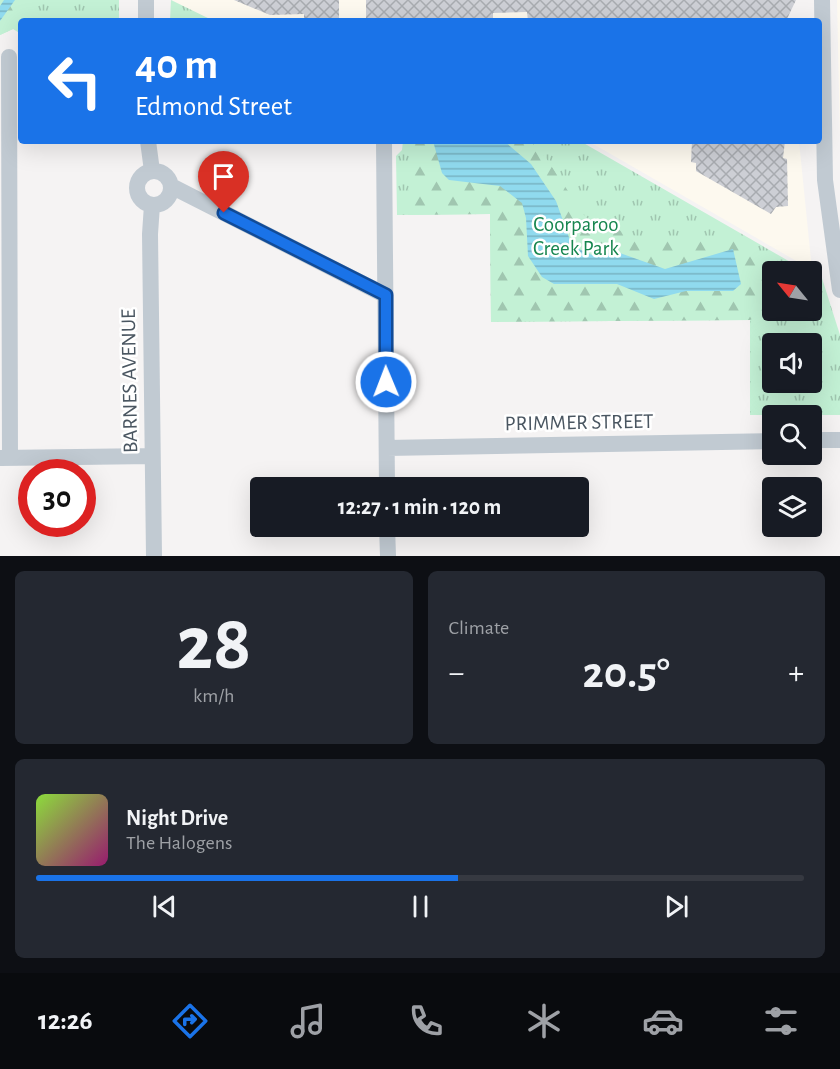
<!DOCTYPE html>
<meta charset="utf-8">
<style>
body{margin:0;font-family:"Alegreya Sans",sans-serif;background:#242831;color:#f1f3f6;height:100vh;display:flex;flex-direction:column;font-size:22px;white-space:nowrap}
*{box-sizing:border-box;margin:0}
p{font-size:20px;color:#9ea1a6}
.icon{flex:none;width:33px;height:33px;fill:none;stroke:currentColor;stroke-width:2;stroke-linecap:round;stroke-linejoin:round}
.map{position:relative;height:556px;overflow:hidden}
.drawer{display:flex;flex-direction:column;gap:15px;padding:15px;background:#0d0f14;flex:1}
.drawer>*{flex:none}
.hud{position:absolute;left:18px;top:18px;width:804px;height:126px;border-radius:6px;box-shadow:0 6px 24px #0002;background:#1a73e8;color:#fff;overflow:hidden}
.needle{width:39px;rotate:300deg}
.fabs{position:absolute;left:762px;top:261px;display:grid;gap:12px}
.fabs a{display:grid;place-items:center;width:60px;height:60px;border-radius:6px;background:#171b24;box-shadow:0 6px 24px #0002;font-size:30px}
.speed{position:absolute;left:18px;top:459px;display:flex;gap:12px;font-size:30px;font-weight:700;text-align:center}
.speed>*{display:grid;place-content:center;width:78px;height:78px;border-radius:50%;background:#171b24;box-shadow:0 6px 24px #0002;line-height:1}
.speed .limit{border:9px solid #d22;background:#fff;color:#111}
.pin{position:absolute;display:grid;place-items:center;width:51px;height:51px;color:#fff;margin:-62px -26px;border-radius:50% 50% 50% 0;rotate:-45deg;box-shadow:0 0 6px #0007}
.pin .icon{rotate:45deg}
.me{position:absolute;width:66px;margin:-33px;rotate:359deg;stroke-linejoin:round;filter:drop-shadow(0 0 4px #0008)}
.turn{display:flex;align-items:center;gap:21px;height:126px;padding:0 18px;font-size:27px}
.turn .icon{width:78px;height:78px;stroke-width:2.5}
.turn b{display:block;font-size:42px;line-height:51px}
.big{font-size:45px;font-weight:700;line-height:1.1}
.drawer .card{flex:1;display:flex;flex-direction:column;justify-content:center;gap:9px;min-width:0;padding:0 21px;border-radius:9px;background:#242831}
.drawer .dial{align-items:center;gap:0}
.dial b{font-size:78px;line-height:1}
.song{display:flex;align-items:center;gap:18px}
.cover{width:72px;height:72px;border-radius:9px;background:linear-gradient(135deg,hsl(90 70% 55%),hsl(320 70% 35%))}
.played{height:6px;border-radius:3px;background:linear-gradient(90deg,#1a73e8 55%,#363941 55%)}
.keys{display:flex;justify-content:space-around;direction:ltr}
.heat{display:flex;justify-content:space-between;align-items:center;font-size:33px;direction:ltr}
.drawer .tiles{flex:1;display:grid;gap:15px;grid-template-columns:1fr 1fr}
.card:last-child{grid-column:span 2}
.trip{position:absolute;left:250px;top:477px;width:339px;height:60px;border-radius:6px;background:#171b24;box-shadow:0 6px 24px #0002;font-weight:700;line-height:60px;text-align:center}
.dock{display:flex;height:96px;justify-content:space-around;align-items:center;background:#090b0e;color:#9ea1a6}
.dock .icon{width:42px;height:42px}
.dock .on{color:#1a73e8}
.dock b{font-size:27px;color:#f1f3f6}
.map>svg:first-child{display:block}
.commercial{fill:#fdf9ef}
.grass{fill:url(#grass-tufts);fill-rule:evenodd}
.forest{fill:url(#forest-firs)}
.water{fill:url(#water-rules)}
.building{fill:url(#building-cross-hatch)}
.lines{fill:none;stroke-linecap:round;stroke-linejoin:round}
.minor{stroke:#c1cad2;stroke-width:16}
.route-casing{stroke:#114b97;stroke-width:15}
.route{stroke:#1a73e8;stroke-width:10}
.labels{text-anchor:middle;stroke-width:5;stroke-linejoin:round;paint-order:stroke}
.park-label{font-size:21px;fill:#17864f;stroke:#fff}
.street-label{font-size:21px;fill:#4a5661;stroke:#fff}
</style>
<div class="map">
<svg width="840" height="556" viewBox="0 0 840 556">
<defs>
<pattern id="grass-tufts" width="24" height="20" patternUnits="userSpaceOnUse" patternTransform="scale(1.5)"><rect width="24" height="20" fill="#c3f1d5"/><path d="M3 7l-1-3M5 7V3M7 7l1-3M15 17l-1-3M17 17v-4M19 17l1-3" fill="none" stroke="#a0c6b0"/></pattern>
<pattern id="forest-firs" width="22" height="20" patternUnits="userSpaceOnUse" patternTransform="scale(1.5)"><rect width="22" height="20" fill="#c3f1d5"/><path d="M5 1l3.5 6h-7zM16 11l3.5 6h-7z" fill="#a0c6b0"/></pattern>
<pattern id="water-rules" width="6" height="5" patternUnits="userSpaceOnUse" patternTransform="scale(1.5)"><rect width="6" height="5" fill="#90daee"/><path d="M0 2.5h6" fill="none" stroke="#78b4c4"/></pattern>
<pattern id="building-cross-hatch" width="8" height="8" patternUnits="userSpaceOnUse" patternTransform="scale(1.5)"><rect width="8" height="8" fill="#cdcfd5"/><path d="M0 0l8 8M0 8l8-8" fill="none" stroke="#a8abb0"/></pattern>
</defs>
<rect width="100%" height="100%" fill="#f5f3f3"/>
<!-- commercial -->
<path class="commercial" d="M172,0H599L705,21H214L185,9Z
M837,0H840V138Z
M587,141H799L812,270L602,149Z"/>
<!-- grass -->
<path class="grass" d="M0,0H119V21H21V34L13,29L0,35Z
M171,0L214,21H170Z
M403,141H580L806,271L772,272V310H812V275L817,278L821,275L840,335V415H750V320L491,322L490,214L397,215L396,156L402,150ZM772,344H812V382H772Z"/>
<!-- forest -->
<path class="forest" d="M0,0H35L19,9L13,29L0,35Z
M410,141H530L546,158L586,218L646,240L726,236L765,257L766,312L750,320L491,322L490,214L408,215Z"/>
<!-- water -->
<path class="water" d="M4,0H15L0,21V6Z
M433,141H504L531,164L556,201L571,243L581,250L592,255L617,252L665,269L733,249L741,284L733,291H686L654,299L617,284H554L542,277L528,256L526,218L522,203L500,186L449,180L442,173Z"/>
<!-- building -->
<path class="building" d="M234,0H339V21H304V14L270,15Z
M366,0H796L786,21H528L527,12L493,13V21H366Z
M692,141H785L783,158L787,159L788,206L776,207L771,214L696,171V163L691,162Z"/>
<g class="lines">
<!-- minor -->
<path class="minor" d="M146,0V21
M822,0L825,180L840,290
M9,57L10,458
M148,141L152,171
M384,141L387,488
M137 188a17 17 0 1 1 34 0a17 17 0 1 1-34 0Z
M171,186L385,295
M152,205L150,234L154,556
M812,440H840
M387,448L772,441
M1,458L152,456
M387,526L388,556"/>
</g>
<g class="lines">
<defs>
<path id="route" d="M224,213L386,295V382"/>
</defs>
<!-- route casing -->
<use href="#route" class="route-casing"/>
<!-- route -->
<use href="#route" class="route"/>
</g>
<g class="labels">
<!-- park labels -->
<g class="park-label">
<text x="576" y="231">Coorparoo<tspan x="576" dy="24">Creek Park</tspan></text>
</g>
<!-- street labels -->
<g class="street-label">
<text transform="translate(129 381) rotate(-91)" y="7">BARNES AVENUE</text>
<text transform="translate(579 422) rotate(-1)" y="7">PRIMMER STREET</text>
</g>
</g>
</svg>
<div class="fabs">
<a><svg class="needle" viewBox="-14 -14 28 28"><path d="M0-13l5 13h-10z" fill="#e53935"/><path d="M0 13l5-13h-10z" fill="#9ea1a6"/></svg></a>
<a><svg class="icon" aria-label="sound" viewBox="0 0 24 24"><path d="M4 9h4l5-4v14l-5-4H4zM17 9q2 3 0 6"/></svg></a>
<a><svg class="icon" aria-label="search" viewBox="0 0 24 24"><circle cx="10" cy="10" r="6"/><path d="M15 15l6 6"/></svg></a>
<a><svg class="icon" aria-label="layers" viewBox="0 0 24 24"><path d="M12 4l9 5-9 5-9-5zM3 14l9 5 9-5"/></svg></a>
</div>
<div class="speed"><div class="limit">30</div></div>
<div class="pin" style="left:224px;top:213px;background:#d93025"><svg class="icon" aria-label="arrive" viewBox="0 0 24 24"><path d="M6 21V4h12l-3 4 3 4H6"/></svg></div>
<svg class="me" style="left:386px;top:382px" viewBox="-20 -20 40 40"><circle r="17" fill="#1a73e8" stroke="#fff" stroke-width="3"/><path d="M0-11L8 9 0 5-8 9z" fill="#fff"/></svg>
<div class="trip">12:27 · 1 min · 120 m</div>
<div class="hud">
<div class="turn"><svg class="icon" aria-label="left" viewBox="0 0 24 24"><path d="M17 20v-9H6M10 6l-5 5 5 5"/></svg><div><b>40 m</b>Edmond Street</div></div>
</div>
</div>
<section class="drawer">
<div class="tiles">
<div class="card dial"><b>28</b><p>km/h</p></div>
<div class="card"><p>Climate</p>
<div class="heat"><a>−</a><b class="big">20.5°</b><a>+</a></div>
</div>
<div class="card">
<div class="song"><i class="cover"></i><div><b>Night Drive</b><p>The Halogens</p></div></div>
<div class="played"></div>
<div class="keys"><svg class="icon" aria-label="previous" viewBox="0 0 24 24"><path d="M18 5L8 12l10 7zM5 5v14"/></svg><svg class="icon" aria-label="pause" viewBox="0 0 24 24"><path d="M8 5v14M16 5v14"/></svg><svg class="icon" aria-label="next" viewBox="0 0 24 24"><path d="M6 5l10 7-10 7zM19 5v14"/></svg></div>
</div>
</div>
</section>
<nav class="dock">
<b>12:26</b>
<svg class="icon on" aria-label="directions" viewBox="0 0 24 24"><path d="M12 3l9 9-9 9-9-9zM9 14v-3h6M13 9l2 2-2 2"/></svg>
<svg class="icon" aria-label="music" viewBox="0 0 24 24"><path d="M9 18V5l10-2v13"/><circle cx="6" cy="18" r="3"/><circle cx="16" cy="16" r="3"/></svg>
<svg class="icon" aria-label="phone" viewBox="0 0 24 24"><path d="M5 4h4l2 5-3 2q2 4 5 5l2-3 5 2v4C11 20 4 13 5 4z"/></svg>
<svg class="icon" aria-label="climate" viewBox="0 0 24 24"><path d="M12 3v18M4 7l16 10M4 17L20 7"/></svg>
<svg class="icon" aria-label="car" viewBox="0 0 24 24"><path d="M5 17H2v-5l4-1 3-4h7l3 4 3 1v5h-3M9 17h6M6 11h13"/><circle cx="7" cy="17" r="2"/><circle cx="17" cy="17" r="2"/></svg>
<svg class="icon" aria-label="filters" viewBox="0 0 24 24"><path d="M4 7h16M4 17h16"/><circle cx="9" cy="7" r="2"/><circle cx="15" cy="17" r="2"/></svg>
</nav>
